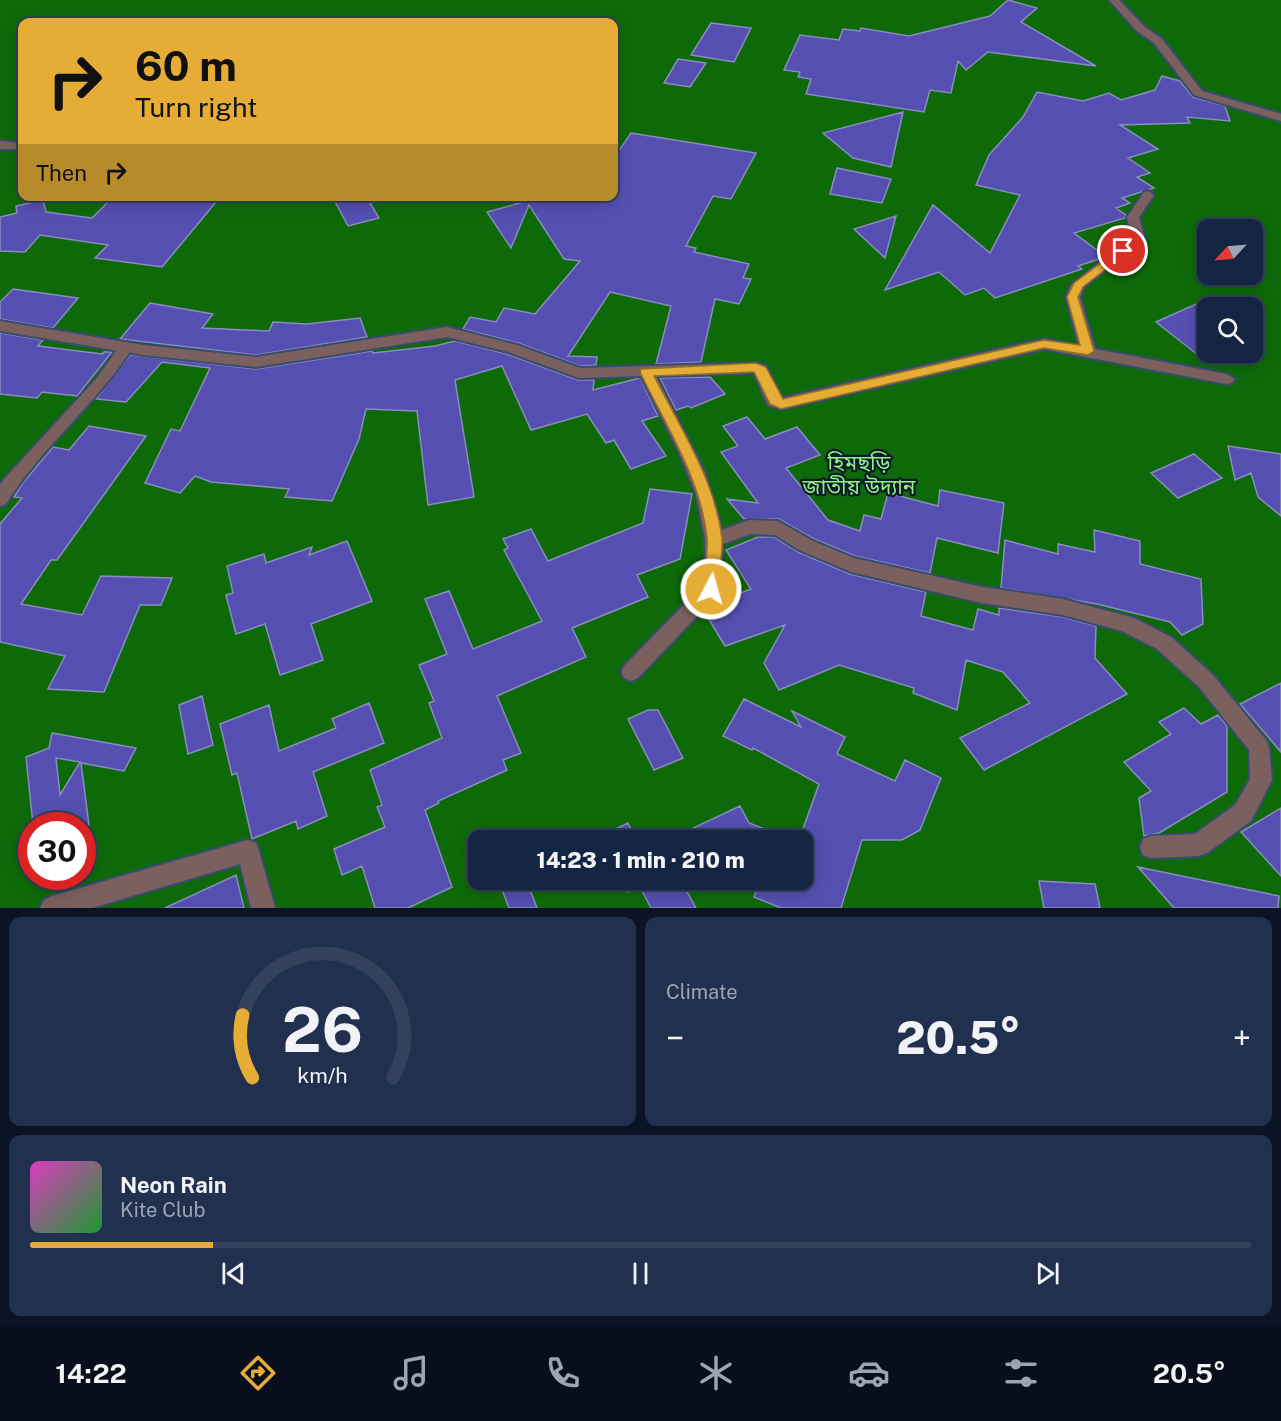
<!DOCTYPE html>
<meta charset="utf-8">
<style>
body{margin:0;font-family:"Public Sans","Noto Sans Bengali",sans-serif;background:#21304e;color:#f1f3f6;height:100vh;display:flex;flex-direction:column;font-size:22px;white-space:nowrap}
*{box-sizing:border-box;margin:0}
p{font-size:20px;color:#9da4b2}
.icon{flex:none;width:33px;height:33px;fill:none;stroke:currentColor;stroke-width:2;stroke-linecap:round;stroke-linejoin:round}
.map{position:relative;height:908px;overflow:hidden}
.details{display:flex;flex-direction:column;gap:9px;padding:9px;background:#0b1425;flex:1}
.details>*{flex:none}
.banner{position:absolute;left:18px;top:18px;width:600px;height:183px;border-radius:12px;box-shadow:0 3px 15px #0003,0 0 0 2px #33415c;background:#e5ad35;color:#111;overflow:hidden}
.needle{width:39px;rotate:244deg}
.fabs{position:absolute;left:1197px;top:219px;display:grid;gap:12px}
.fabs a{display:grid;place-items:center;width:66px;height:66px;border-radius:12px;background:#142443;box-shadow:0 3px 15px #0003,0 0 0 2px #33415c;font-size:30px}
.speed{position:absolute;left:18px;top:812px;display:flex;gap:12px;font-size:30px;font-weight:700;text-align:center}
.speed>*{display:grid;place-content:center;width:78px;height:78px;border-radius:50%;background:#142443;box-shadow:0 3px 15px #0003,0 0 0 2px #33415c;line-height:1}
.speed .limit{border:9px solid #d22;background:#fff;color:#111}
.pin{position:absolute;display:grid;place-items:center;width:51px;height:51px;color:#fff;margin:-26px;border:3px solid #fff;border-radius:50%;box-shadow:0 2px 6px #0007}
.me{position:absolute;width:66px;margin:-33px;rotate:6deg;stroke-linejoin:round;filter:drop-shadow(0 0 4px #0008)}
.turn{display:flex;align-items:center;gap:21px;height:126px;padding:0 18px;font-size:27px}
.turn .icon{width:78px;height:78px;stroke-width:2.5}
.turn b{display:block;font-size:42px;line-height:51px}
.then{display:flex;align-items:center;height:57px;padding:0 18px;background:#0003;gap:12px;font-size:22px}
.big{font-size:45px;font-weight:800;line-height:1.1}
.details .card{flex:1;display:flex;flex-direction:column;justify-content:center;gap:9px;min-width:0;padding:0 21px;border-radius:12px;background:#21304e}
.details .dial{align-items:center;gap:0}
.dial svg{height:156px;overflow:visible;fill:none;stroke:#33415c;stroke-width:7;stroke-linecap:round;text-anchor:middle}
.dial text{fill:#f1f3f6;stroke:none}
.song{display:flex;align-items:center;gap:18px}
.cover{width:72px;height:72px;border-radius:9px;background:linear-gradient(135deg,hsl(310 70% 55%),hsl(130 70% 35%))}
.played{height:6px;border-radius:3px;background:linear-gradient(90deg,#e5ad35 15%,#33415c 15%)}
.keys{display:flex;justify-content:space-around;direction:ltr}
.heat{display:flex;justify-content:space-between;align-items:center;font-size:33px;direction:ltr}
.details .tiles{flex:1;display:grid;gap:9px;grid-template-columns:1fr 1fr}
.card:last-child{grid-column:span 2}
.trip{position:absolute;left:468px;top:830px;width:345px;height:60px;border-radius:12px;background:#142443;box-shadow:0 3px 15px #0003,0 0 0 2px #33415c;font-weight:800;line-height:60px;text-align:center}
.tab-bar{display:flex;height:96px;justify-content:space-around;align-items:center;background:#080e1b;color:#9da4b2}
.tab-bar .icon{width:42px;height:42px}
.tab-bar .active{color:#e5ad35}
.tab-bar b{font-size:27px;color:#f1f3f6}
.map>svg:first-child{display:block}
.green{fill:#0e6a08;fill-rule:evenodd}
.building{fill:#554fb1;stroke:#8a8cc2;stroke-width:1.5;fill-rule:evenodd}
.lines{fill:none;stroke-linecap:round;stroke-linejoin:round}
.service-casing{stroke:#384b70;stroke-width:4}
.minor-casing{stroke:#384b70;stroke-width:4}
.service{fill:#7b605e;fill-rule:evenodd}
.minor{fill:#7b605e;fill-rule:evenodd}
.route{fill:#e5ad35;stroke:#957022;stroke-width:1.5}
.labels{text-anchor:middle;stroke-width:4.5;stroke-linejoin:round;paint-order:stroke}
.park-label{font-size:21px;fill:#8cf582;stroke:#0f192c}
</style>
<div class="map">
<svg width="1281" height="908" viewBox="0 0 1281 908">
<rect width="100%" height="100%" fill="#1a3059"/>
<!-- green -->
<path class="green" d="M0,0H1281V908H0ZM22,22H614V196H22ZM1208,230H1252V274H1208ZM1208,308H1252V352H1208ZM32,825H82V876H32ZM478,840H802V879H478Z"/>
<!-- building -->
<path class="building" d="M1008,0L1037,8L1021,22L1096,66L988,52L966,70L958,61L951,93L930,90L924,112L806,94L811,79L798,77L800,72L784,70L800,35L839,40L843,29L860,31L861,28L909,36L990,16Z
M711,23L751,28L734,62L691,55Z
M678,59L706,63L690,87L664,83Z
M1162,76L1180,81L1193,97L1225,106L1230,121L1187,117L1190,123L1120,125L1158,149L1128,158L1150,173L1137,177L1154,188L1122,198L1130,203L1116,208L1126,215L1125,218L1074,233L1105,256L1102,258L1078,266L1082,269L995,298L984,288L965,295L939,272L885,290L933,205L990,253L1020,195L976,185L989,155L1023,117L1037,92L1083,101L1109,93L1121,100L1155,90Z
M903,112L891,167L853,158L823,133Z
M631,133L756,153L731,199L713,196L686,246L696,248L694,252L749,264L743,278L751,279L739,304L715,299L701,362L656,364L671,306L610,292L568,356L597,357L596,365L580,366L518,343L463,329L470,317L496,322L504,308L535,314L580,261L564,259L529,205L511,248L487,212L527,201L524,196L595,199L597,196H614V158Z
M837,168L891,179L882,203L830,194Z
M114,196H221L162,267L95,258L108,245L40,235L25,252L0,251V217L17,213L16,206L43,200L46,212L92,218Z
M332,196H366L379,218L348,226Z
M896,216L885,258L854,229Z
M13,289L78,298L53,328L0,319V302Z
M1205,300L1216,308H1208V352H1219L1203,359L1156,322Z
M150,303L213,314L202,328L269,331L273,322L307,324L360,318L367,337L256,355L120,339Z
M0,333L43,340L38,346L102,354L104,352H112L77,396L42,392L37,398L0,394Z
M455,341L507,354L578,380H594L593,390L640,378L658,416L642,421L666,456L631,469L614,440L606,443L587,414L531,430L502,366L455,380L474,497L428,505L417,411L366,409L359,439L332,501L285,497L289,489L211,482L195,476L180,493L145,483L171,429L180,431L210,368L162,362L126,402L96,399L130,355L256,369L372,351L373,353L435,346Z
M710,377L725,394L691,408L688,406L676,410L660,378Z
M747,417L765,439L797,427L820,455L786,468L828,520L860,531L864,515L881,519L888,493L938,506L940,490L1004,503L998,553L937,538L930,573L855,556L812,538L779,519H744L727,499L758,503L721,452L738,446L723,426Z
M89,426L146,436L57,560H51L21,604L82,615L101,576L172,578L161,605H140L104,692L48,689L65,656L0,642V524L22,498L14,497L22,484L53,447L69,450Z
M1228,446L1281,454V516L1258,497L1251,473L1235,480Z
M1194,454L1222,478L1178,498L1151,473Z
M650,489L692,494L680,559L637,575L648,597L572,628L586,657L497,696L521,753L503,760L507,770L438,801L439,803L425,810L452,887L408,908H375L362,866L342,875L334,849L385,827L377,807L382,805L370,770L442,738L429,703L434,701L419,665L447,654L425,599L449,591L473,649L542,621L504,550L508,548L503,539L531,529L548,561L643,523Z
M1094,530L1140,541V564L1201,579L1203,624L1182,635L1170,622L1097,604L1001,588L1005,540L1058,554V544L1095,552Z
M758,537H774L798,552L850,574L926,592L921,616L973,630L978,609L999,615V608L1063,617L1096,626L1095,658L1127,694L984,770L960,738L1030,703L1003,672L966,660L957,710L913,693L914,688L839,665L779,690L764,663L785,625L725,646L704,611L711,604L751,589L726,550Z
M347,541L372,601L311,624L323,660L280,675L265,624L236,634L226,595L233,593L227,566L264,554L266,563L312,547L309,555Z
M1281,683V752L1240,704Z
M202,696L213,745L188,754L179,705Z
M744,699L801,727L792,711L845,737L837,754L895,781L905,760L941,778L920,830L902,840H862L841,908H781L754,897L760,879H802V840H799L819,784L753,748L752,750L723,736Z
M369,703L384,743L313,772L327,816L298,829L296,821L252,839L237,773L232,775L220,724L269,705L279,751L336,728L332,719Z
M1184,708L1201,724L1218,715L1227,726V792L1159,833L1144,836L1139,798L1151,791L1124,762L1171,734L1159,722Z
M648,710H658L683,758L654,770L628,719Z
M52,733L136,748L124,771L81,763L89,825H33L26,757L49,748ZM56,758L80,762L60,795Z
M740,806L749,823L793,840H696L691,829Z
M1281,808V876L1241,832Z
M628,823L636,840H603L601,836Z
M1138,867L1279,896L1278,908H1174Z
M236,875L244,908H165Z
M498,879H526L537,908H509Z
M621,879H654L628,892Z
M663,879H680L696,908H651L641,889Z
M1039,881L1095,884L1100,908H1044Z"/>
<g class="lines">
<defs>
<path id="service" d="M0,141L22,143V149H0Z
M126,342L133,347C97,404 42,446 6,504L0,506V485L5,478L97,378L121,344Z
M248,840L256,843L259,851L275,908H251L240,864L92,908H40L44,900L52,896Z"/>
<path id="minor" d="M1109,0H1119L1145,27L1162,39L1202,91L1281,114V121L1194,95L1154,43L1137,31Z
M1148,191L1154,195L1139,217L1145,239L1084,287L1080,297L1095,349L1227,374L1235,379L1232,383L1227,384L1044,349L781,409L768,405L754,373L656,376L705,473L722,530L749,520L778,521L811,540L854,558L982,587L1063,599L1134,618L1171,637L1213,675L1266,740L1269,747L1272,780L1251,821L1207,853L1199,856L1151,858L1143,855L1140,847L1143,839L1151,836L1195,834L1235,805L1250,779L1249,750L1199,687L1157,649L1122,631L1063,615L982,603L851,572L799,550L775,535L750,534L723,544L720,589L718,594L638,678L631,681L624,678L621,672L624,666L702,586L705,557V538L696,494L679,452L641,376L579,378L508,352L447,337L256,367L143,355L0,331V321L143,345L256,357L447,327L517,345L580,368L756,363L766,366L782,398L1044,339L1079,346L1066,297L1071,285L1131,238L1127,217L1144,192Z"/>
</defs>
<!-- service casing -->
<use href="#service" class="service-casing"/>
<!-- minor casing -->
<use href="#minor" class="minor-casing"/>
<!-- service -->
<use href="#service" class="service"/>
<!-- minor -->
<use href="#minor" class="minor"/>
</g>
<!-- route -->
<path class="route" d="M1119,249L1129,251L1083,287L1078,297L1094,351L1088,355L1044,348L781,409L770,404L754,372L654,376C680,427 715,480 722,538C723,554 719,572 718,589L711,595L705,593L703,589C704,572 708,554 707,538C701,479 665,424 640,372L641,369L756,363L766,367L783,399L1044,340L1080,345L1067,297L1074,283Z"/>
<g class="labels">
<!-- park labels -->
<g class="park-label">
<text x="859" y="470">হিমছড়ি<tspan x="859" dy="24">জাতীয় উদ্যান</tspan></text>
</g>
</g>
</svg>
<div class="fabs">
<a><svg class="needle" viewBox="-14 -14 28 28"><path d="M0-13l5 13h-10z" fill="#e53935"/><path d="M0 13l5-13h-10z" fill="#9da4b2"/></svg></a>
<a><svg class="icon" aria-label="search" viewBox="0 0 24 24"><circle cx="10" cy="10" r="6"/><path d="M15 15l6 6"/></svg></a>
</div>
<div class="speed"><div class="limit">30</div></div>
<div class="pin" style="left:1123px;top:251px;background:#d93025"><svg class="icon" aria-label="arrive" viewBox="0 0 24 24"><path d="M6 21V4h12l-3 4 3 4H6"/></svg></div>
<svg class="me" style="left:711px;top:589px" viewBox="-20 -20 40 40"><circle r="17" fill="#e5ad35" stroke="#fff" stroke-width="3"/><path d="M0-11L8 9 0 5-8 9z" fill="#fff"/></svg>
<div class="trip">14:23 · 1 min · 210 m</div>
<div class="banner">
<div class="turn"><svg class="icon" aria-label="right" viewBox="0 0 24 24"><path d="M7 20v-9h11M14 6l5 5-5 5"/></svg><div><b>60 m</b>Turn right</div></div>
<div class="then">Then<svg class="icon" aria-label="right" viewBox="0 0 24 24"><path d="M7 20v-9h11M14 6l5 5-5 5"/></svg></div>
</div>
</div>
<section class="details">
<div class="tiles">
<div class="card dial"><svg viewBox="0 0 100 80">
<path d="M14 69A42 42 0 1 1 86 69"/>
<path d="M14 69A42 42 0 0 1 9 37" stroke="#e5ad35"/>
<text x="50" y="56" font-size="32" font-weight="700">26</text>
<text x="50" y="72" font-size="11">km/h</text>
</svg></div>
<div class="card"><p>Climate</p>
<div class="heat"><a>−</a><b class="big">20.5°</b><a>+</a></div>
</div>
<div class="card">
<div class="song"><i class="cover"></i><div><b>Neon Rain</b><p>Kite Club</p></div></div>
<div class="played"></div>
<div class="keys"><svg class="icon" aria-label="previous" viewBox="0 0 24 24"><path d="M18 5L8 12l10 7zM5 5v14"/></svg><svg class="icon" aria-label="pause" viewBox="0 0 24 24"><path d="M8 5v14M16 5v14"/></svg><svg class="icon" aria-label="next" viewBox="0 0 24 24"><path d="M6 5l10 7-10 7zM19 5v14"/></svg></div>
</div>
</div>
</section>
<nav class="tab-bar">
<b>14:22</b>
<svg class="icon active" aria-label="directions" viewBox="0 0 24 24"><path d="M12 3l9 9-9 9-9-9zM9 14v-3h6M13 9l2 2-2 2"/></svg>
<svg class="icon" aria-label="music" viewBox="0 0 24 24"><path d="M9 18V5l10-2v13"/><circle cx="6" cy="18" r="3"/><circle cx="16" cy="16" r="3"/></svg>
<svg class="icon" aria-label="phone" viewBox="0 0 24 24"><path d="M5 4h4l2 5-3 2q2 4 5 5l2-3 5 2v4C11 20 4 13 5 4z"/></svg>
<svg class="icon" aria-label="climate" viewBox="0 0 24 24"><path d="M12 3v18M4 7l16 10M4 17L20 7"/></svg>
<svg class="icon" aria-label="car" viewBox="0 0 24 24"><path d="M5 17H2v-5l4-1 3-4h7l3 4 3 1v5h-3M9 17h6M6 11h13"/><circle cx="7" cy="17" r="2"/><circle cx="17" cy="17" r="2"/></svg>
<svg class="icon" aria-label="filters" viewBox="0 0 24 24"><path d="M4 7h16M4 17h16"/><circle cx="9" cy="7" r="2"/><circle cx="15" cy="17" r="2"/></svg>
<b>20.5°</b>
</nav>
